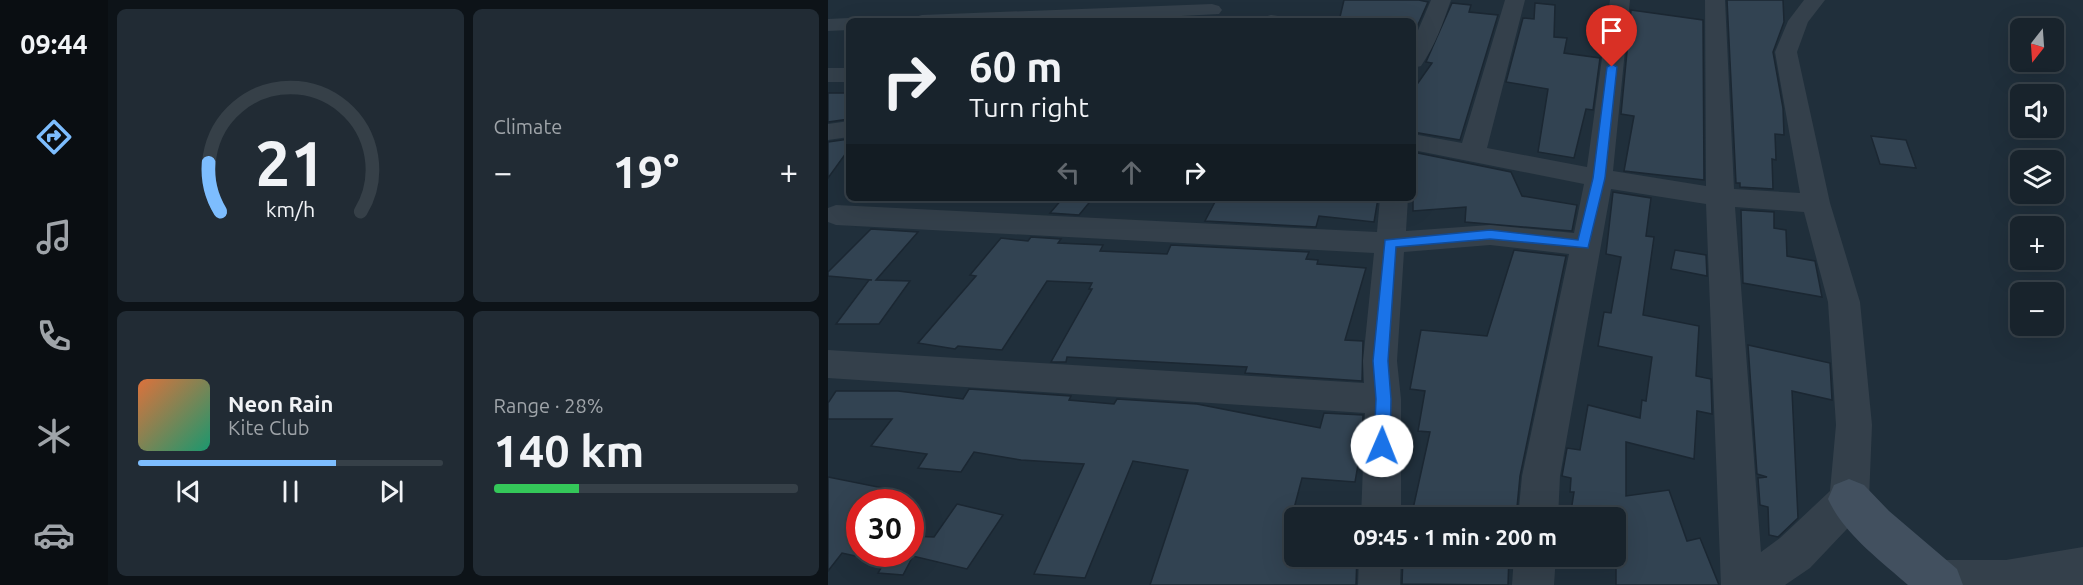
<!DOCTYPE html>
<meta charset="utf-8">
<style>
body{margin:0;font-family:Ubuntu,sans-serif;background:#212b34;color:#f1f3f6;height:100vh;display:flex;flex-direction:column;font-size:22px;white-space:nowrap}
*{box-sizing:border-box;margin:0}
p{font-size:20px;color:#9fa4a9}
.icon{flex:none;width:33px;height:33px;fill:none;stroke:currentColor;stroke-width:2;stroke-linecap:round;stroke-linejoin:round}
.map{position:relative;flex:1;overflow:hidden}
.details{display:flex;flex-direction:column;gap:9px;padding:9px;background:#0d1318;width:720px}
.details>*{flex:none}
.guide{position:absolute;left:18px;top:18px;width:570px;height:183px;border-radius:9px;box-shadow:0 6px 24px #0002,0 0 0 2px #364048;background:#18232c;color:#f1f3f6;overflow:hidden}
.needle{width:39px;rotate:197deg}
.controls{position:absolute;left:1182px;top:18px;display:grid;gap:12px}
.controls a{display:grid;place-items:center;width:54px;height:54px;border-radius:9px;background:#18232c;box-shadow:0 6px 24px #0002,0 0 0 2px #364048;font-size:30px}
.speed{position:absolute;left:18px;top:489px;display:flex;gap:12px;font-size:30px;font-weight:700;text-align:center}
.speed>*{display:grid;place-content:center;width:78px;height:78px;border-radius:50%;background:#18232c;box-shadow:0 6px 24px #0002,0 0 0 2px #364048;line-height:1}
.speed .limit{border:9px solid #d22;background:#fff;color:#111}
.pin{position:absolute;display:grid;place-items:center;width:51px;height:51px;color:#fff;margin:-62px -26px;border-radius:50% 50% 50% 0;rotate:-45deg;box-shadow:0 0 6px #0007}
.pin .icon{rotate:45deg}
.me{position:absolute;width:66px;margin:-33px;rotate:1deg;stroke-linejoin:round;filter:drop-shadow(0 0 4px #0008)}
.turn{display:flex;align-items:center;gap:21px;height:126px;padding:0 24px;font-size:27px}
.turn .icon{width:78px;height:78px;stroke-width:2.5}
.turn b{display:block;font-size:42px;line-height:51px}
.lanes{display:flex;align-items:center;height:57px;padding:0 24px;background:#0003;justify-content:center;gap:30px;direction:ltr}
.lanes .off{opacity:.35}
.big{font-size:45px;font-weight:600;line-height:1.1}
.details .widget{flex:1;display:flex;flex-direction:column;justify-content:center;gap:9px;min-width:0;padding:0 21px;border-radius:9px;background:#212b34}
.details .dial{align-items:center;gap:0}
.dial svg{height:156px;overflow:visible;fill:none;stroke:#364048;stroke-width:7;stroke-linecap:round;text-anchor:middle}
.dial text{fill:#f1f3f6;stroke:none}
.song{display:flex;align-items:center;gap:18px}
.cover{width:72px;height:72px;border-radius:9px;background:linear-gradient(135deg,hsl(20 70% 55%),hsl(160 70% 35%))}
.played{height:6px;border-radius:3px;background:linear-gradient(90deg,#7dbdfe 65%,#364048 65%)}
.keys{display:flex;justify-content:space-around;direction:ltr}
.heat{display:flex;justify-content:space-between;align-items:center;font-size:33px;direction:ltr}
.charge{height:9px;border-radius:4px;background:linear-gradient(90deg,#34c759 28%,#364048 0)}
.details .tiles{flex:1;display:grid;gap:9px;grid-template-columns:repeat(2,1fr)}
.trip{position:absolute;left:456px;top:507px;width:342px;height:60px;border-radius:9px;background:#18232c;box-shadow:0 6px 24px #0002,0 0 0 2px #364048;font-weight:600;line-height:60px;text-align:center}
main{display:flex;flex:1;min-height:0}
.dock{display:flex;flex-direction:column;width:108px;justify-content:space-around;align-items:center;background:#0a0e12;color:#9fa4a9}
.dock .icon{width:42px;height:42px}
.dock .active{color:#7dbdfe}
.dock b{font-size:27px;color:#f1f3f6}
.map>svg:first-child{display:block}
.building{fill:#324352;stroke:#1b2732;stroke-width:1.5}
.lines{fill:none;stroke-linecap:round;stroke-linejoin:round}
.street{fill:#34404b;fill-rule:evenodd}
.secondary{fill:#42505f;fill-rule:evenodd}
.route{fill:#1a73e8;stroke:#114b97;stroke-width:1.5}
</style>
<main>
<nav class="dock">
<b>09:44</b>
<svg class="icon active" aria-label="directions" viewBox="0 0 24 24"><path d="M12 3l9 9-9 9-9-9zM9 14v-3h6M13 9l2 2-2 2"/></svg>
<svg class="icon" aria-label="music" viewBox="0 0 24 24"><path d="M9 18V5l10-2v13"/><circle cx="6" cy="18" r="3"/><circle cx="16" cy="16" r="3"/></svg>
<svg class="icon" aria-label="phone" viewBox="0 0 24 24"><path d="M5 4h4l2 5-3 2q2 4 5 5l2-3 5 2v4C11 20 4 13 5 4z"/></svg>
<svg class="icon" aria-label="climate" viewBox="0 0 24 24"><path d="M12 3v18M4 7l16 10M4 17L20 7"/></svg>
<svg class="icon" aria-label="car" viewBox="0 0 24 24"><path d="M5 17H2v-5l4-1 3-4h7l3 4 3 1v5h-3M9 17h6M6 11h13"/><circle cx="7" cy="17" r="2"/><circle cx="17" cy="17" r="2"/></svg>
</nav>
<section class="details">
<div class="tiles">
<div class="widget dial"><svg viewBox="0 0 100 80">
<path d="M14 69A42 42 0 1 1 86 69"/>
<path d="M14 69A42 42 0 0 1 8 44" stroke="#7dbdfe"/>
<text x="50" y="56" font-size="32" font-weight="700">21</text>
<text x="50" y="72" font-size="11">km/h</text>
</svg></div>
<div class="widget"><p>Climate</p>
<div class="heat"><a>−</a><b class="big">19°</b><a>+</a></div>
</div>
<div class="widget">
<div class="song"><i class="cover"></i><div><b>Neon Rain</b><p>Kite Club</p></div></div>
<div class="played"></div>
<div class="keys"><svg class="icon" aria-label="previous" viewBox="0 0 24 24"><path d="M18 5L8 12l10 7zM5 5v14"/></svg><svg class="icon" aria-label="pause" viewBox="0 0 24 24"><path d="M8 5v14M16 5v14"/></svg><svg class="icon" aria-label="next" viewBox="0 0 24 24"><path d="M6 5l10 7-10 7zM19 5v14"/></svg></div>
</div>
<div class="widget"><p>Range · 28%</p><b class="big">140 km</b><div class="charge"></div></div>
</div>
</section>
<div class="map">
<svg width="1255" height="585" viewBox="0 0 1255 585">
<rect width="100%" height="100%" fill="#202f3b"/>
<!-- building -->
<path class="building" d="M516,0H591L600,2L589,27L585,26V21H511Z
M899,0H955L956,22L945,52L955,108L956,135L947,134L948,160L944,159L945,189L912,187V183H908Z
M624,3L643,5L641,12L670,15L632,140L585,132V90L604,63L598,62Z
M707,3L727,5L726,37L739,38L736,53L772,58L765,110L758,109L746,158L710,152L720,89L678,82L695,18L706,19Z
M803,10L875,20L876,180L796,171L806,116L793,114Z
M0,93H21V119L0,122Z
M1043,136L1078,140L1088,168L1052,164Z
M21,139V149L0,178V142Z
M585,152L683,172L694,196L749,205L744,231L637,222L638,207L585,211Z
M785,192L823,198L818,236L826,237L815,315L871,326L868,376L883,379L884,414L869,411L866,459L798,442V496L841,490L859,541L872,538L891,585H788V518H742L746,492H742L743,478L734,476L739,448L752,450L760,405L812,418L814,400L818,401L824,357L770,346L776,312L783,313L793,257L778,254Z
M235,198H265L251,215L222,213Z
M389,198H550L546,222L491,216L488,227L377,221Z
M913,210L946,212V228L958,230L959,256L987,261L994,297L915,283Z
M43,229L90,232L48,280L82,281L51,324H8L41,280H44L0,276V272Z
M203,237L233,239L230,243L275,245L272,251L339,254L343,245L481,252L478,259L490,260L489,264L538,268L517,340L535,341L534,381L417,373L419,367L239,357L238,362H223L264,289H261L264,283L219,281L174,350L130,346L127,349L90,343L148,276L142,275L173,238L200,241Z
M686,250L738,256L692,476L688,518H583L602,432L590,431L597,391L582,389L593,330L659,336Z
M847,250L878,255L879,276L843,269Z
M920,345L1002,363L1004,400L964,391L970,518L950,537L941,535L940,507L932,505L930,478L939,477L929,474Z
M141,389L243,396L241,400L286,404L289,399L369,404L492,428L496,413L535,415L534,442L527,482L474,478L459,535L466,536V556H529L528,585H322L360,470L305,461L257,578L206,574L256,464L193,460L146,452L133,472L90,468L99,454L43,446L64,419H0V403L8,391H70L135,399Z
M0,477L75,492L74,502H32V531L29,534H32V557L14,553L0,571Z
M129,504L175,515L139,569L85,556L75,575L50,573L61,554H82V536L106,537Z
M575,556H681L680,585L574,584Z"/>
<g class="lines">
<!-- street -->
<path class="street" d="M603,0H623C615,23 607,46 593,66L585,68V42Z
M677,0H697L659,148L759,167L782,0H802L785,171L878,186L877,0H897L906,189L972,193L947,52L960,21L976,0H997L980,22L969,52L1002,203L1032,302L1044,425L1041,499L1035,512L982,568L957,585H893L878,204L783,189L732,476L730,518H690L694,476L741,254L662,245L576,252L569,361L573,399V518H533L537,413L0,378V350L536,383L535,361L546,253L8,225L0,222V208L8,205L549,232L552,198H580L578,231L662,225L746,233L756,184L585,150V134L634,143ZM907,207L976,212L1000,302L1008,425L1002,491L952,538L933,552Z
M384,4L391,6L394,10L391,14L258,21H84L87,17L94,15Z
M443,15L457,17L460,21H433L436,17Z
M21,18L29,21H21V30L0,31V19Z
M0,68H21V82H0Z
M21,121V137L0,140V124Z
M1255,547V585H1091L1090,581L1096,566L1111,560H1178Z
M531,556H573L572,585H530Z
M686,556H728L726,585H684Z"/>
<!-- secondary -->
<path class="secondary" d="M1021,479L1036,485L1061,511L1129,569L1135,585H1080C1052,560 1016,534 1000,499L1006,485Z"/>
</g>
<!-- route -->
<path class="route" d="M784,64L789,67L777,178L760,248L662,239L568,247L560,361L563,399L562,446L560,451L554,454L549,451L546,446L548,399L545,361L557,240L662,230L750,240L765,178L779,67Z"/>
</svg>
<div class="controls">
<a><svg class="needle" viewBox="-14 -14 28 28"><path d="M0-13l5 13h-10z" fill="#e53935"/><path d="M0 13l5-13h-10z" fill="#9fa4a9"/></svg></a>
<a><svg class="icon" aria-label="sound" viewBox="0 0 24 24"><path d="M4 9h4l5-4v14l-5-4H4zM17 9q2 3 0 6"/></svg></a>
<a><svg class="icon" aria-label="layers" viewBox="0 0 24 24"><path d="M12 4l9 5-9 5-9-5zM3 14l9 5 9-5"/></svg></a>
<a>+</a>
<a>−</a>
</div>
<div class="speed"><div class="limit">30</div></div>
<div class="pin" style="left:784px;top:67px;background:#d93025"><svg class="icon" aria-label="arrive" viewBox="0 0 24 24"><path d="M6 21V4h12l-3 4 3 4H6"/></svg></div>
<svg class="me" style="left:554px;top:446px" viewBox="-20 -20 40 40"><circle r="19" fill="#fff"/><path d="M0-13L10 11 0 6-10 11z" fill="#1a73e8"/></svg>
<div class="trip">09:45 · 1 min · 200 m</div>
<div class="guide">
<div class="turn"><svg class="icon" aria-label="right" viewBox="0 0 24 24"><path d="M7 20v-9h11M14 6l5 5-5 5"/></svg><div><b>60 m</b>Turn right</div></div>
<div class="lanes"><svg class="icon off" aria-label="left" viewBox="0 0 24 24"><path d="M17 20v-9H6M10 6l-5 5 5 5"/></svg><svg class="icon off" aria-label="ahead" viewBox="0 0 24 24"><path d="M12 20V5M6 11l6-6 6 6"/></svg><svg class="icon" aria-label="right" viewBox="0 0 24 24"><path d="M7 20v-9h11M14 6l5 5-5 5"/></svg></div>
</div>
</div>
</main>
